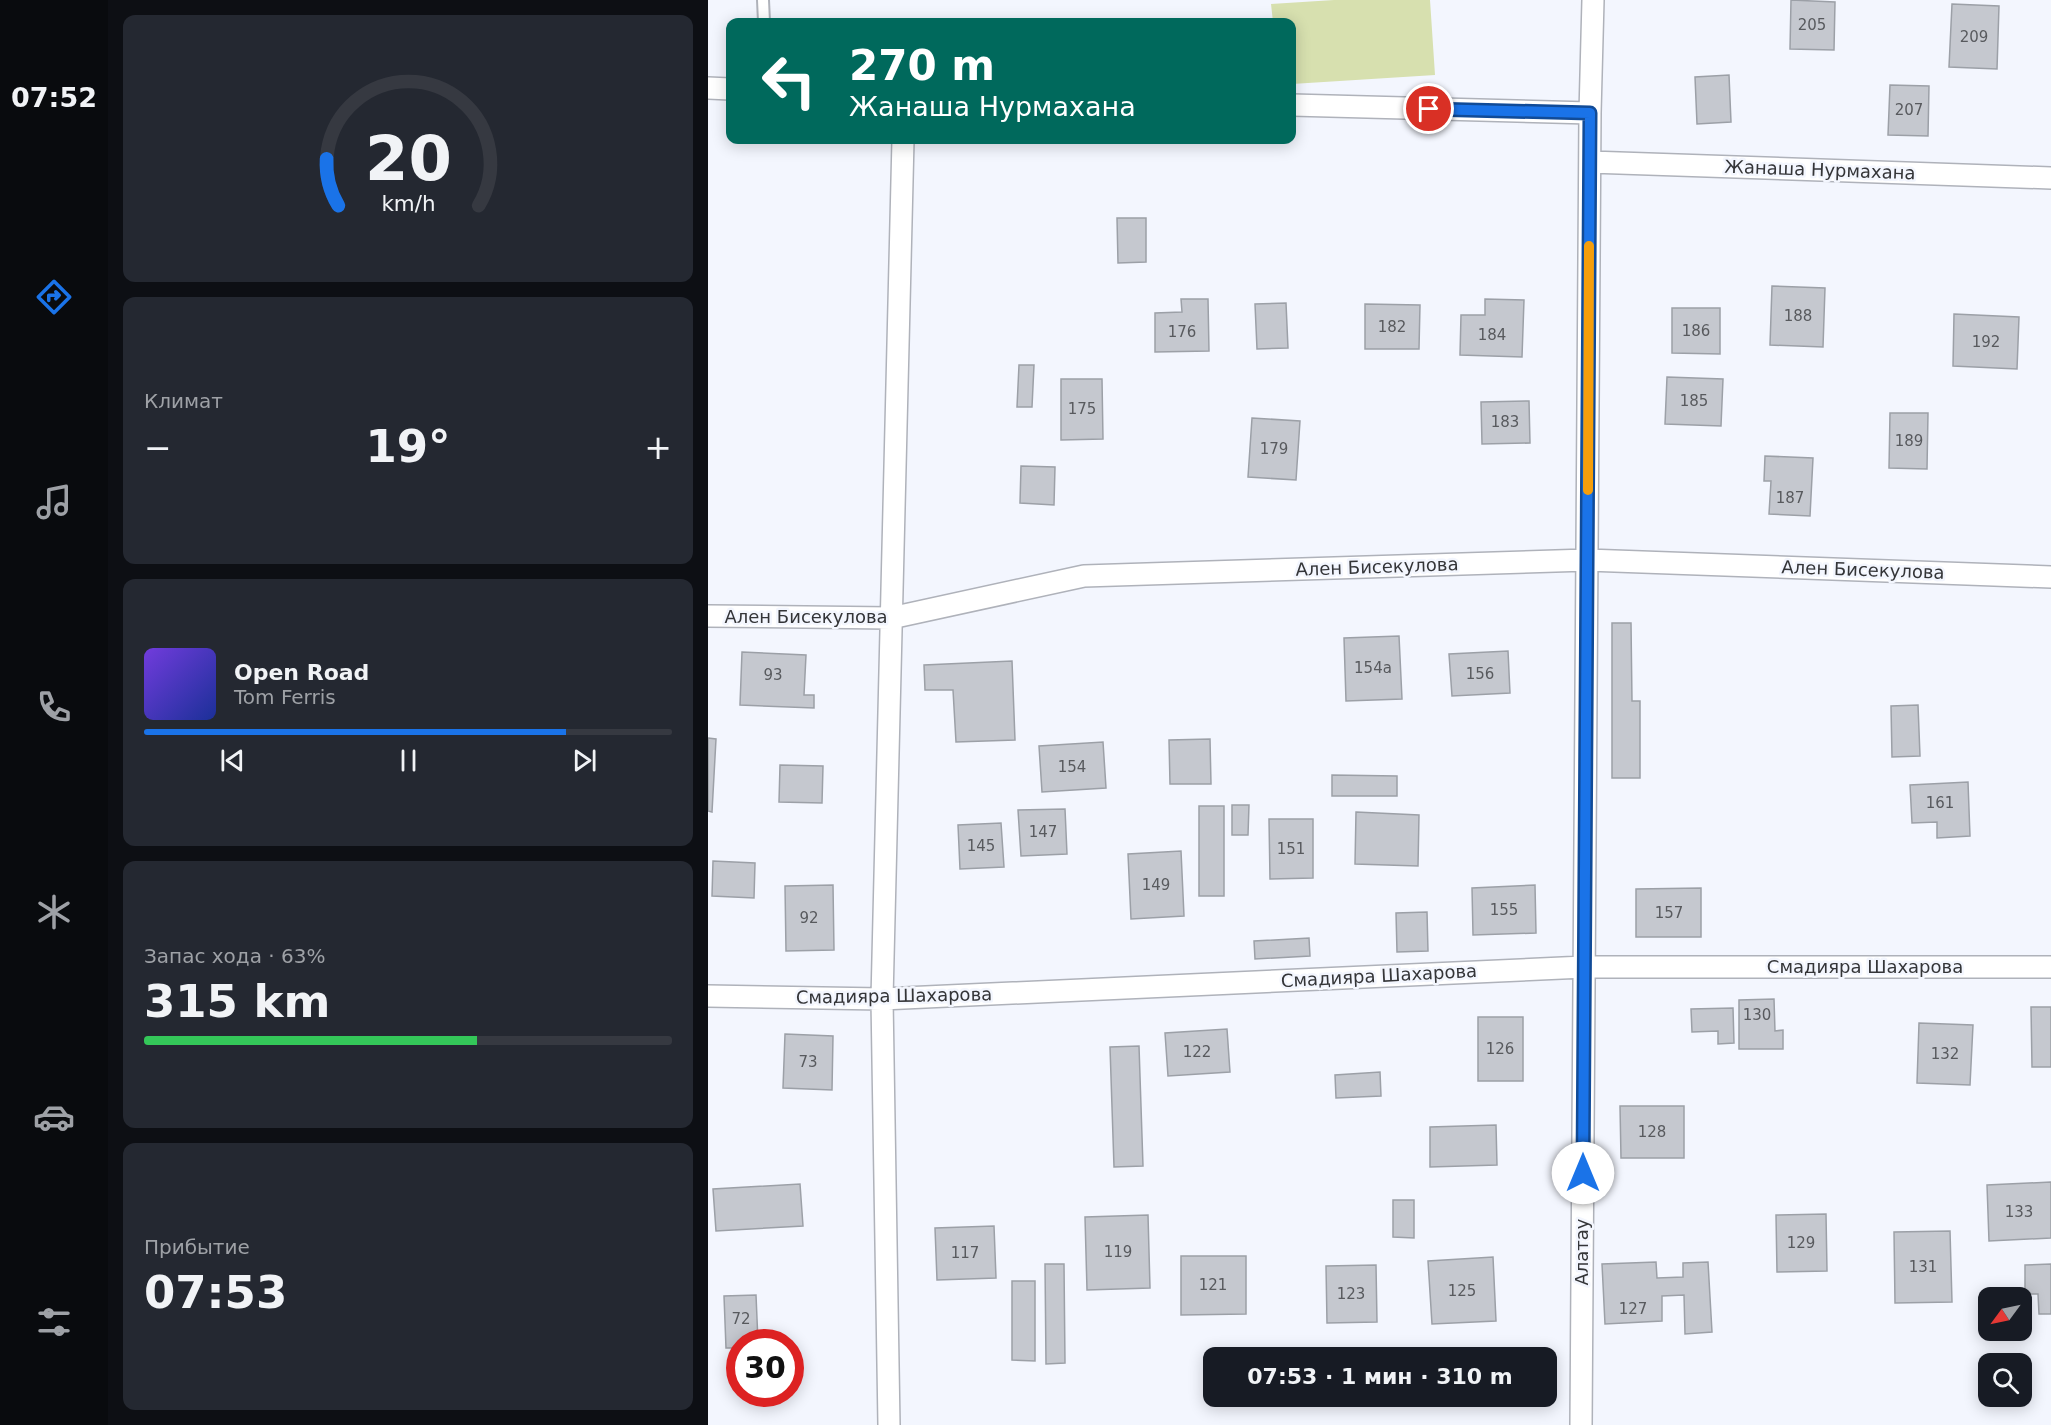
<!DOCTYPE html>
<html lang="ru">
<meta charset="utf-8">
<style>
body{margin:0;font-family:"DejaVu Sans",sans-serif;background:#242831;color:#f1f3f6;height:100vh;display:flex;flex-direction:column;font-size:22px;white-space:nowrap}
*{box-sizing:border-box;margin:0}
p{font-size:20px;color:#9ea1a6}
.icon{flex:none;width:33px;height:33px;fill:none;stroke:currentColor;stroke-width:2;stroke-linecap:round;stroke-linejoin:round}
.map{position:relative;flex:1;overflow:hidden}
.side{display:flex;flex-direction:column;gap:15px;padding:15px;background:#0d0f14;width:600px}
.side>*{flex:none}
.hud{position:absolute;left:18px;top:18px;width:570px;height:126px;border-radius:12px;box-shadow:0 3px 15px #0003;background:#00695c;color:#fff;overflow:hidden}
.needle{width:39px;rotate:237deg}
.tools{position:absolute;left:1270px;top:1287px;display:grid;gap:12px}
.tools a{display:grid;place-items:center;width:54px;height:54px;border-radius:12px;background:#171b24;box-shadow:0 3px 15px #0003;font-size:30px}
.speed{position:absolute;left:18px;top:1329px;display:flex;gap:12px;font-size:30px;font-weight:700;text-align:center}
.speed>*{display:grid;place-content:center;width:78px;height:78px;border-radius:50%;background:#171b24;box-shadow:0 3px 15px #0003;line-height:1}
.speed .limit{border:9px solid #d22;background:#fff;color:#111}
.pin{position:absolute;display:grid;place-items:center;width:51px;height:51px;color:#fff;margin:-26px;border:3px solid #fff;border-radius:50%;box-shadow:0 2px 6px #0007}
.me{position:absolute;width:66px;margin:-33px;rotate:0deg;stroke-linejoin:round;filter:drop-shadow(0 0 4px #0008)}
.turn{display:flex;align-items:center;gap:21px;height:126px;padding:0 24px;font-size:27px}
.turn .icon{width:78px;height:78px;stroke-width:2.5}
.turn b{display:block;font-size:42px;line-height:51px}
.big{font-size:45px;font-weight:700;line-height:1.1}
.side .widget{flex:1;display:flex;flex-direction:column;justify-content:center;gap:9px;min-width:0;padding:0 21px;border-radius:12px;background:#242831}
.side .dial{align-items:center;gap:0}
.dial svg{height:156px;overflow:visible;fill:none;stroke:#363941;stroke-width:7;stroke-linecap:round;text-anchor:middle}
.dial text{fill:#f1f3f6;stroke:none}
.song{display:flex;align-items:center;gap:18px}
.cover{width:72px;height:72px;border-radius:9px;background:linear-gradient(135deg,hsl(260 70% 55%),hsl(230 70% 35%))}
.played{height:6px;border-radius:3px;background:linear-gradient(90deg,#1a73e8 80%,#363941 80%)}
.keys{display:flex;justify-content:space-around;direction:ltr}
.heat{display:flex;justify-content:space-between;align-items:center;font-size:33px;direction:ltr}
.charge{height:9px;border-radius:4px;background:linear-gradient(90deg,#34c759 63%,#363941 0)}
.trip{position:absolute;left:495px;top:1347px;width:354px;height:60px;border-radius:12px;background:#171b24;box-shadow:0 3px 15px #0003;font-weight:700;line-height:60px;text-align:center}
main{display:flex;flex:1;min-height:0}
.tab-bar{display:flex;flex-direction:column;width:108px;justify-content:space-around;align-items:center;background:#090b0e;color:#9ea1a6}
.tab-bar .icon{width:42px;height:42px}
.tab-bar .selected{color:#1a73e8}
.tab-bar b{font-size:27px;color:#f1f3f6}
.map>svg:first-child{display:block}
.pitch{fill:#d7e0af}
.building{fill:#c5c8cf;stroke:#9ca0a7;stroke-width:1.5}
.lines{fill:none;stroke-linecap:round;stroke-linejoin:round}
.service-casing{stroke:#afb2ba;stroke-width:14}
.minor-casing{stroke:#afb2ba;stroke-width:24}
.service{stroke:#fff;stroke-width:10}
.minor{stroke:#fff;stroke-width:21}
.route-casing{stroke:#114b97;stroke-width:15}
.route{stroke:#1a73e8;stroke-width:10}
.slow{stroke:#f59e0b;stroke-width:10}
.labels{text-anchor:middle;stroke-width:5;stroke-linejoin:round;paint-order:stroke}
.number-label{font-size:15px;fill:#585a5e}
.street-label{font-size:18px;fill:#343538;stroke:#f3f6fe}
</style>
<main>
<nav class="tab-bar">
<b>07:52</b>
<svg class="icon selected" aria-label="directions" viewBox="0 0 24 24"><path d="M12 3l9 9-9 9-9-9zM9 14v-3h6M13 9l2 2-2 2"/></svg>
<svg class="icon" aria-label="music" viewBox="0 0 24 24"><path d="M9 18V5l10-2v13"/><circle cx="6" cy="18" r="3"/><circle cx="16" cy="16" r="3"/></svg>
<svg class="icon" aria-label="phone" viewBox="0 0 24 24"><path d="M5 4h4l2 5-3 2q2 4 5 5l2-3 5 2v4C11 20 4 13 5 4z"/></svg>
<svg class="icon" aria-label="climate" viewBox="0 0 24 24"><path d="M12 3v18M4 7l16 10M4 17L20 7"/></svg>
<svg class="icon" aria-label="car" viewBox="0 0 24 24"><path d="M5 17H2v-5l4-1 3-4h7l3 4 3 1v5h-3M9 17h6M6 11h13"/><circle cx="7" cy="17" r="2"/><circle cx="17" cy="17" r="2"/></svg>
<svg class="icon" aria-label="filters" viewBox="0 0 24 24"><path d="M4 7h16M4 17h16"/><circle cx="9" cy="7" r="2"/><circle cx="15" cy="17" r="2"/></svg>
</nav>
<section class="side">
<div class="widget dial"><svg viewBox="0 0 100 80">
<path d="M14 69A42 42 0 1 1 86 69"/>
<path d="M14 69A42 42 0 0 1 8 45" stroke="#1a73e8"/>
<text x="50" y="56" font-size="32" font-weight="700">20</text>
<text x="50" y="72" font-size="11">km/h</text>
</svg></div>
<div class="widget"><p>Климат</p>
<div class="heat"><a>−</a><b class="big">19°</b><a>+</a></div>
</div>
<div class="widget">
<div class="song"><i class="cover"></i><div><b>Open Road</b><p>Tom Ferris</p></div></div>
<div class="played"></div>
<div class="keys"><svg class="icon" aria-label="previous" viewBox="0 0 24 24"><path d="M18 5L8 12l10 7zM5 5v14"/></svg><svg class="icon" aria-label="pause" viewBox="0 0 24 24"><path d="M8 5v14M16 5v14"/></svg><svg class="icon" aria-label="next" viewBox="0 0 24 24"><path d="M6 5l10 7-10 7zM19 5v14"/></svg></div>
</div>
<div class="widget"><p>Запас хода · 63%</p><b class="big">315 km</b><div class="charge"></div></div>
<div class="widget"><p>Прибытие</p><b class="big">07:53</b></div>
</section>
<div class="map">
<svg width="1343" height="1425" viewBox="0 0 1343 1425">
<rect width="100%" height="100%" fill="#f3f6fe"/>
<!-- pitch -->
<path class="pitch" d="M626,0H722L727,75L584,84V22H565L563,4Z"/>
<!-- building -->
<path class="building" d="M1083,0L1127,2L1126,50L1082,49Z
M1244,4L1291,6L1289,69L1241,67Z
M1021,75L1023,122L989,124L987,77Z
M1182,85L1221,86L1220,136L1180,135Z
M409,218H438V262L410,263Z
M1064,286L1117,288L1115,347L1062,345Z
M473,299H500L501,351L447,352V313L474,312Z
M777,299L816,300L814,357L752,355L753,315H777Z
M578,303L580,348L549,349L547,304Z
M657,304L712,305L711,349H657Z
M964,308H1012V354L964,353Z
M1246,314L1311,317L1309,369L1245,366Z
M311,365H326L324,407H309Z
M959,377L1015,379L1013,426L957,424Z
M353,379H394L395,439L353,440Z
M821,401L822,443L774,444L773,402Z
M1182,413H1220L1219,469L1181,468Z
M544,418L592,421L588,480L540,477Z
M1057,456L1105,458L1102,516L1061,514L1063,481H1056Z
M313,466L347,467L346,505L312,503Z
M904,623H923L924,701H932V778H904Z
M691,636L694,699L638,701L636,638Z
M800,651L802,693L744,696L741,654Z
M34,652L98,655L96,695H106V708L32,705Z
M304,661L307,740L248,742L245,690H217L216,665Z
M1210,705L1212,756L1184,757L1183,706Z
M0,738L8,739L4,812L0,811Z
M502,739L503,784H462L461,740Z
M395,742L398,788L334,792L331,746Z
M72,765L115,766L114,803L71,802Z
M624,775L689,776V796H624Z
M1260,782L1262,836L1229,838V822L1204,823L1202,785Z
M524,805H541L540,835H524Z
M491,806H516V896H491Z
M357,809L359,854L313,856L310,810Z
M648,812L711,815L710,866L647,864Z
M561,819H605V878L562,879Z
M293,823L296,867L252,869L250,825Z
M473,851L476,916L423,919L420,854Z
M5,861L47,863L46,898L4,896Z
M125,885L126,950L78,951L77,886Z
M827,885L828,933L765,935L764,888Z
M993,888V937H928V889Z
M719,912L720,951L689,952L688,913Z
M601,938L602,956L547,959L546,941Z
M1066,999L1067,1031L1075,1030V1049H1031V1000Z
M1323,1007H1343V1067H1324Z
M1025,1008L1026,1043L1010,1044V1031L984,1032L983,1009Z
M770,1017H815V1081H770Z
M1211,1023L1265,1025L1262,1085L1209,1083Z
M519,1029L522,1072L460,1076L457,1033Z
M77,1034L125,1036L124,1090L75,1088Z
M431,1046L435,1166L406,1167L402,1047Z
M672,1072L673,1096L628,1098L627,1075Z
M912,1106H976V1158H913Z
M788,1125L789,1165L722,1167V1127Z
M1343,1182V1238L1281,1241L1279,1185Z
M92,1184L95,1226L8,1231L5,1189Z
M685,1200H706V1238L685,1237Z
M1118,1214L1119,1271L1069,1272L1068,1215Z
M440,1215L442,1288L379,1290L377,1217Z
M286,1226L288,1278L229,1280L227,1228Z
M1242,1231L1244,1302L1187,1303L1186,1232Z
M473,1256H538V1314L473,1315Z
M785,1257L788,1321L724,1324L720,1261Z
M948,1262L949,1278L975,1277V1263L1000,1262L1004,1332L977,1334L976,1295L954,1296V1321L897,1324L894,1264Z
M337,1264H356L357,1363L338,1364Z
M1343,1264V1314H1331L1330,1294H1317V1265Z
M668,1265L669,1322L619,1323L618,1266Z
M304,1281H327V1361L304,1360Z
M48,1295L50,1342H32V1348H18L16,1296Z"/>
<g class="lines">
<defs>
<path id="service" d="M55,0L56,22"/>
<path id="minor" d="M0,88L22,89
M584,105L882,113
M882,162L1343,178
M0,616L183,618L376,576L879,560L1343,577
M0,996L174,999L876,967H1343
M181,1425L174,999L195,140
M873,1425L882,113L885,0"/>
</defs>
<!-- service casing -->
<use href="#service" class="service-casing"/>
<!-- minor casing -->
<use href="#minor" class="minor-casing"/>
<!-- service -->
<use href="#service" class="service"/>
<!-- minor -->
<use href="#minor" class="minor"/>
</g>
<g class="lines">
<defs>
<path id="route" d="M721,109L882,113L875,1173"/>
</defs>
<!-- route casing -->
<use href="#route" class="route-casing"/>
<!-- route -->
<use href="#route" class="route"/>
<!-- slow -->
<path class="slow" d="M880,490L881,246"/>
</g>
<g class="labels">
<!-- number labels -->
<g class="number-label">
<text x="1104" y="30">205</text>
<text x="1266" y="42">209</text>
<text x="1201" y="115">207</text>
<text x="1090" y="321">188</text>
<text x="684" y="332">182</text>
<text x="988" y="336">186</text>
<text x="474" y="337">176</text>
<text x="784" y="340">184</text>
<text x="1278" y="347">192</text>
<text x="986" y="406">185</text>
<text x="374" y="414">175</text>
<text x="797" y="427">183</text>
<text x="1201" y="446">189</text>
<text x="566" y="454">179</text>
<text x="1082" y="503">187</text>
<text x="665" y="673">154а</text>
<text x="772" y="679">156</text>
<text x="65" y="680">93</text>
<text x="364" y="772">154</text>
<text x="1232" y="808">161</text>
<text x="335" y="837">147</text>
<text x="273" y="851">145</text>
<text x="583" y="854">151</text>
<text x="448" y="890">149</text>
<text x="796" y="915">155</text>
<text x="961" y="918">157</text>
<text x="101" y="923">92</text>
<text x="1049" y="1020">130</text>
<text x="792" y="1054">126</text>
<text x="489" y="1057">122</text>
<text x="1237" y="1059">132</text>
<text x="100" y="1067">73</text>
<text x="944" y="1137">128</text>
<text x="1311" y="1217">133</text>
<text x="1093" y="1248">129</text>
<text x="410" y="1257">119</text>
<text x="257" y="1258">117</text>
<text x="1215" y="1272">131</text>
<text x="505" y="1290">121</text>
<text x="754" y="1296">125</text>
<text x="643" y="1299">123</text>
<text x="925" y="1314">127</text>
<text x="33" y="1324">72</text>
</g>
<!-- street labels -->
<g class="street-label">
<text transform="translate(1112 170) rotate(2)" y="6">Жанаша Нурмахана</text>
<text transform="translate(669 567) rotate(-2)" y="6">Ален Бисекулова</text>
<text transform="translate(1155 570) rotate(2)" y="6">Ален Бисекулова</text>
<text x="98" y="623">Ален Бисекулова</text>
<text x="1157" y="973">Смадияра Шахарова</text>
<text transform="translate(671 976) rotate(-3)" y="6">Смадияра Шахарова</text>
<text transform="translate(186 996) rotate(-1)" y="6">Смадияра Шахарова</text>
<text transform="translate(874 1252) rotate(-90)" y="6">Алатау</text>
</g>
</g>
</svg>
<div class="tools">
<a><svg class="needle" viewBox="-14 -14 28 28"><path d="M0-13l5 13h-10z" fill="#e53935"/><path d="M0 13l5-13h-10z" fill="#9ea1a6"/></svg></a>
<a><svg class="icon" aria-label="search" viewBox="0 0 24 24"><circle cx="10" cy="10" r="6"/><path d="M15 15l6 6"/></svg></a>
</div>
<div class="speed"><div class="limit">30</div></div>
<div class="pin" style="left:721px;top:109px;background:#d93025"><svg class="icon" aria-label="arrive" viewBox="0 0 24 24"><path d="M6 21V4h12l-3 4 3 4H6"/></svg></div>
<svg class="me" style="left:875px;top:1173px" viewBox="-20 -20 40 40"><circle r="19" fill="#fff"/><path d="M0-13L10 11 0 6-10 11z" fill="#1a73e8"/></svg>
<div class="trip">07:53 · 1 мин · 310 m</div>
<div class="hud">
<div class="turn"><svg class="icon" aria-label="left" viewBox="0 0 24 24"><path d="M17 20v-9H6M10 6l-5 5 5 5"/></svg><div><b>270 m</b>Жанаша Нурмахана</div></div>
</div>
</div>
</main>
